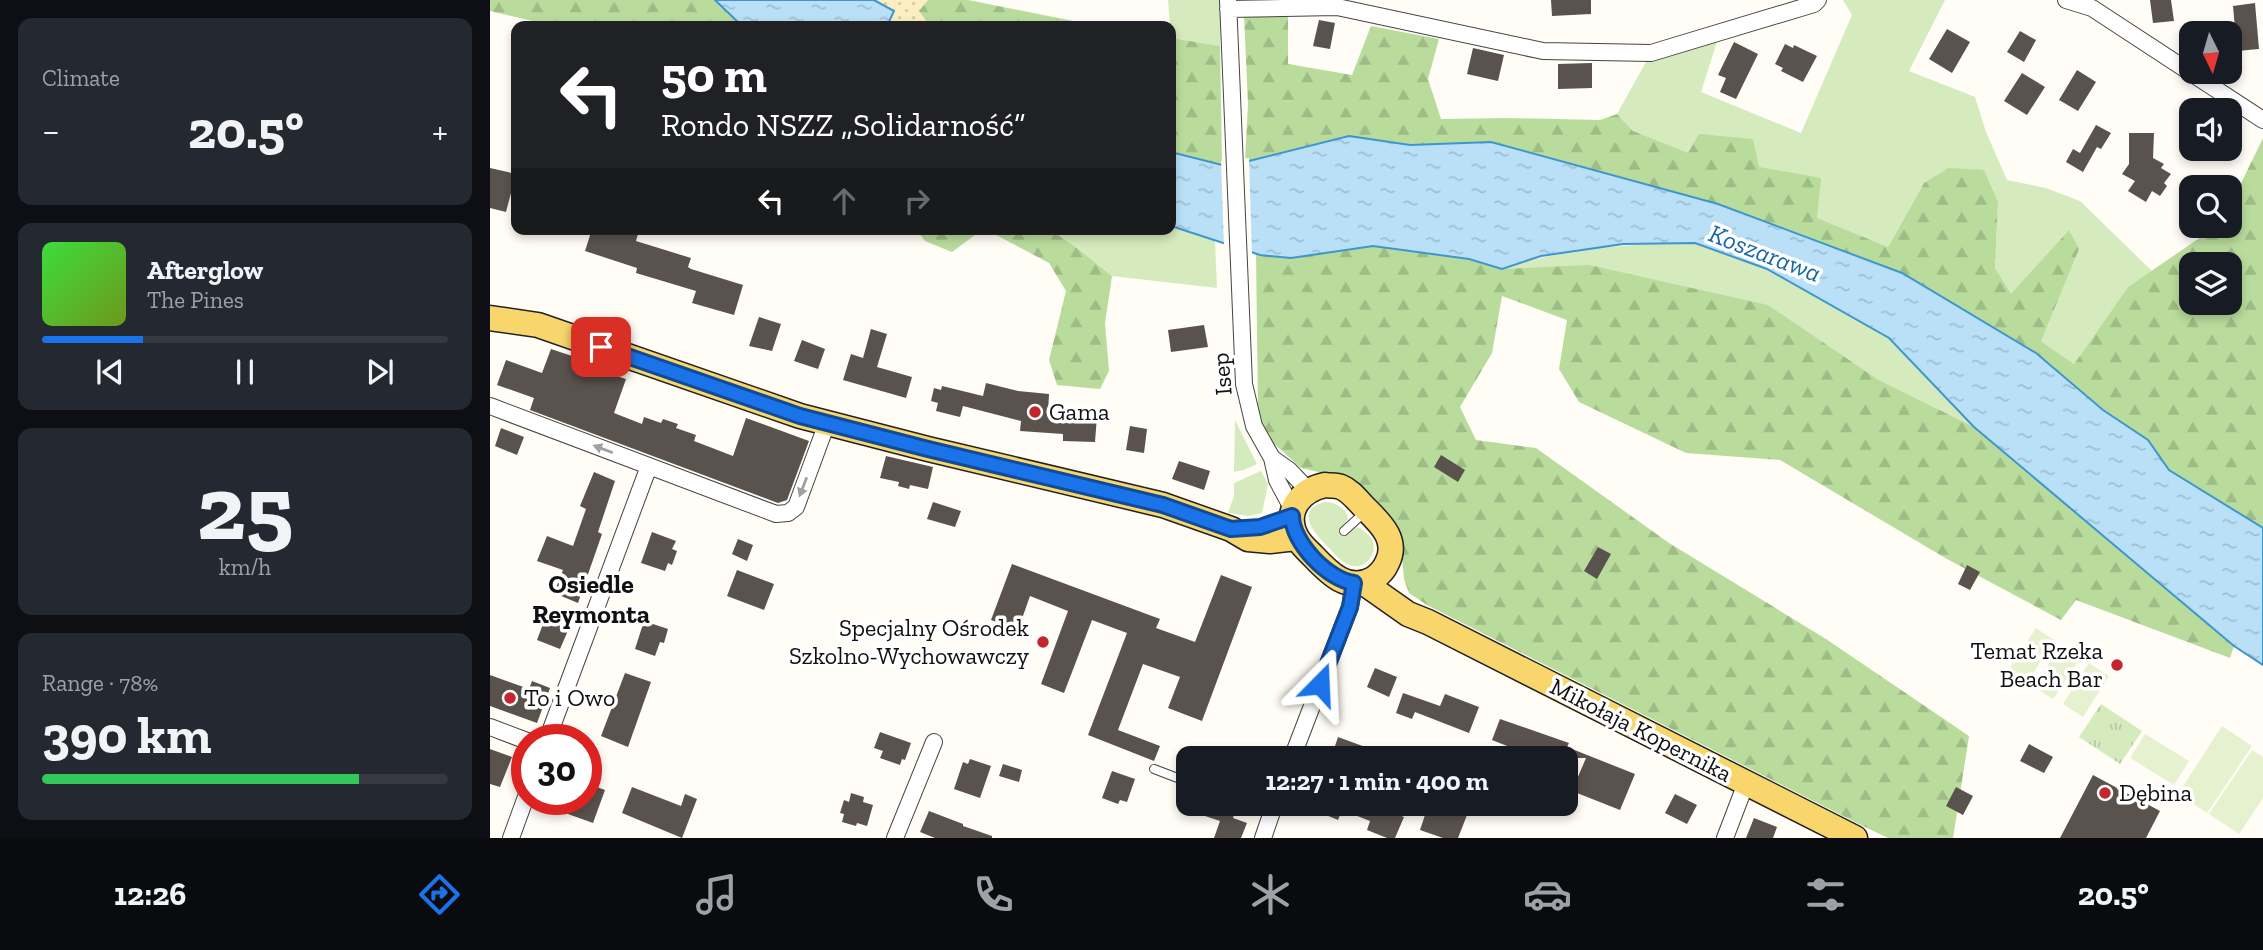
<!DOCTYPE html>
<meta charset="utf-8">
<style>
body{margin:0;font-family:"Zilla Slab",serif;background:#242831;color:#f1f3f6;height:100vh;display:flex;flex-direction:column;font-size:26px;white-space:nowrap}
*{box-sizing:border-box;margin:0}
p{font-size:23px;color:#9ea1a6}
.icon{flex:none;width:38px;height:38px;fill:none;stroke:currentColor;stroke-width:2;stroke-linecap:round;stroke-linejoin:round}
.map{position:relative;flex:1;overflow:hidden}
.panel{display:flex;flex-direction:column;gap:18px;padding:18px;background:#0d0f14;width:490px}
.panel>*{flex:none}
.banner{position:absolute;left:21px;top:21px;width:665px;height:214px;border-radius:14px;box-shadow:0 4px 10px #0003;background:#202124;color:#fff;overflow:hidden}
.needle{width:46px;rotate:175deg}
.buttons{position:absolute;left:1689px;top:21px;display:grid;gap:14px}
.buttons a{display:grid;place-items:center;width:63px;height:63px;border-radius:14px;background:#171b24;box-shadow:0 4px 10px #0003;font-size:35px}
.speed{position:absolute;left:21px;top:724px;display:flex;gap:14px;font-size:35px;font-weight:700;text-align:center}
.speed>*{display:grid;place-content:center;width:91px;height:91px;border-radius:50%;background:#171b24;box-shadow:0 4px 10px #0003;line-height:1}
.speed .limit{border:10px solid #d22;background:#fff;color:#111}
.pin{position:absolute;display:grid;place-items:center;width:60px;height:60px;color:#fff;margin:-30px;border-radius:14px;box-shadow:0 4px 10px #0006}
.me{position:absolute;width:77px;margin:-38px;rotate:21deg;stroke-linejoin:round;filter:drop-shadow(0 0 5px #0008)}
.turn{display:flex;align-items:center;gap:24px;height:147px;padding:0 35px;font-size:32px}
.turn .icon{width:91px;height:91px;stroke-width:2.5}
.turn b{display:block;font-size:49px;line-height:60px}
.lanes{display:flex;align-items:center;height:66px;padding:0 35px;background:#0003;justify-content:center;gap:35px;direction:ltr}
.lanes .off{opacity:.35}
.big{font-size:52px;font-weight:700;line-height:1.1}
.panel .widget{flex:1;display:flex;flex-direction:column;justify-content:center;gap:10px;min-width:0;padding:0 24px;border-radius:14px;background:#242831}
.panel .dial{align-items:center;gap:0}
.dial b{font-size:91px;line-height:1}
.song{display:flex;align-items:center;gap:21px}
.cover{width:84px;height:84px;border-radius:10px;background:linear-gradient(135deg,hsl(120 70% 55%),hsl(80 70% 35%))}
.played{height:7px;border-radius:4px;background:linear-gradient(90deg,#1a73e8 25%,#363941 25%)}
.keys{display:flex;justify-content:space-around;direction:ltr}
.heat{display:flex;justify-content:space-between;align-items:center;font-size:38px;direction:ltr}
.charge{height:10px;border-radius:5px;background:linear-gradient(90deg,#34c759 78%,#363941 0)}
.trip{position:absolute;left:686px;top:746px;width:402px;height:70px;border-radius:14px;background:#171b24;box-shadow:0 4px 10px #0003;font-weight:700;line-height:70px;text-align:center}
.dock{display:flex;height:112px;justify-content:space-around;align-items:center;background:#090b0e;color:#9ea1a6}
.dock .icon{width:49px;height:49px}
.dock .on{color:#1a73e8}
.dock b{font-size:32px;color:#f1f3f6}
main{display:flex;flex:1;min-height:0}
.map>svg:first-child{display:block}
.grass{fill:#d5ebbd}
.forest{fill:url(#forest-firs);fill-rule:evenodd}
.sand{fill:url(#sand-dots)}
.park{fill:url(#park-tufts)}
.pitch{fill:#e6f2cf}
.water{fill:url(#water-ripples);stroke:#3f96cf;stroke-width:2}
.pier{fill:#fffdf5}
.building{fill:#5a524d}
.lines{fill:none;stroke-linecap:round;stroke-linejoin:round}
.service-casing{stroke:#444;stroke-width:10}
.minor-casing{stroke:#444;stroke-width:18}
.primary-casing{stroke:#222;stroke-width:27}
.service{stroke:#fff;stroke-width:8}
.minor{stroke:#fff;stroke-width:16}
.primary{stroke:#f9d66b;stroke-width:24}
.oneway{fill:#a0a0a0}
.route-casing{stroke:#114b97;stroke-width:18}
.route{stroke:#1a73e8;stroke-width:12}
.poi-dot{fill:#c4262e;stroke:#fff;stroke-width:2.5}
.labels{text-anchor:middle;stroke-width:7;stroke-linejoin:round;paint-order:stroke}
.street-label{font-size:24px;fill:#111;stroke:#fff}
.poi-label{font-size:24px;fill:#111;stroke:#fff;text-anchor:start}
.water-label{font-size:26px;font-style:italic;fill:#1768a6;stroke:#fff}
.neighbourhood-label{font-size:26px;font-weight:bold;fill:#111;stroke:#fff}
</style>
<main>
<section class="panel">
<div class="widget"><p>Climate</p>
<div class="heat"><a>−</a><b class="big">20.5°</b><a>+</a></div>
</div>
<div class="widget">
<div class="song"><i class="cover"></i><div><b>Afterglow</b><p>The Pines</p></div></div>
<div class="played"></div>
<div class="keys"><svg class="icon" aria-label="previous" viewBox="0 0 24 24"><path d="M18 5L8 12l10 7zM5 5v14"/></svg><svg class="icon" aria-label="pause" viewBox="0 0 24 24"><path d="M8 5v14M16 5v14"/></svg><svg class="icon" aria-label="next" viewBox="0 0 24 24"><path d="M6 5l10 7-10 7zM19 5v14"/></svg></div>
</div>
<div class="widget dial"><b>25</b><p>km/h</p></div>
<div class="widget"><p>Range · 78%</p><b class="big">390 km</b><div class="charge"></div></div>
</section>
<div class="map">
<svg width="1773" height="838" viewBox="0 0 1773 838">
<defs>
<pattern id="forest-firs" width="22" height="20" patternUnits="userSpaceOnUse" patternTransform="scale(1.75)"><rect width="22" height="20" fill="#b9dc9c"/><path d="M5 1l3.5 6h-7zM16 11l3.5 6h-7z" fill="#9ebc85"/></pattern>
<pattern id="sand-dots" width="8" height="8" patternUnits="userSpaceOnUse" patternTransform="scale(1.75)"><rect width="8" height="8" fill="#fbeec1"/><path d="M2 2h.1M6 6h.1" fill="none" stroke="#d6cba5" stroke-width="1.8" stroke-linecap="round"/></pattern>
<pattern id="park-tufts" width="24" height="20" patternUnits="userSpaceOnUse" patternTransform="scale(1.75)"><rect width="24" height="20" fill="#d5ebbd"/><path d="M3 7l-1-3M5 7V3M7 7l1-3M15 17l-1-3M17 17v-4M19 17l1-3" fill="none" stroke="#b6c8a1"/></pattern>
<pattern id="water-ripples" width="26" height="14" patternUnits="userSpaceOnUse" patternTransform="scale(1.75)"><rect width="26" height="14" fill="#b9e0f7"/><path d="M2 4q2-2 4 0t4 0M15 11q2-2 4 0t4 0" fill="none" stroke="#9ebfd3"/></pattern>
</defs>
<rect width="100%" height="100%" fill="#fffdf5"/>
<!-- grass -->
<path class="grass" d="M678,0H730V46L681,38Z
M1353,0H1455L1419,71L1485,97L1496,132L1517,180L1556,188L1590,201L1662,271L1638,287L1584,364L1551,341L1578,231L1521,295L1505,268L1508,202L1434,183L1398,247L1326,218L1269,167L1198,154L1143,131L1127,114L1161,53L1230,32L1211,92L1311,133L1362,15Z
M681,226L725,240L727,288L622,276L587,248L559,229H681Z
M1205,243L1277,269L1399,338L1484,427L1387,379L1012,269C1079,247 1135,244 1205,243Z
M745,420L767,464L754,470L744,472Z
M771,471L778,484L772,513L758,516L738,513L744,496V483Z
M835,502C846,502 857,509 858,519L851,528L857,534L865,527L870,528C874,531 879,535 882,539C889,554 874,571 859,565C851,562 844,553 838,547C825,534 803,510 835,502Z"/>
<!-- forest -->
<path class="forest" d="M0,0H225L252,26H64L0,11Z
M438,0H478L608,26H440L428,11Z
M798,14V64L862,75L881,26L949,39L938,79L951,119L1018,118L1110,120L1127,114L1143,131L1198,153L1209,134L1263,139L1269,167L1331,178L1327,218L1398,247L1434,183L1459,168L1494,170L1508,202L1505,268L1521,294L1579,230L1589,249L1551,341L1584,364L1638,287L1727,226H1740V206L1773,138V528L1679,470L1658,440L1412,273L1228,204L1001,142L920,145L859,136L755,162L758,104L754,15ZM1701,264H1740V303H1701Z
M681,38L730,46L732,165L681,152Z
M426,229H493L462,252L435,241Z
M495,229H559L587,248L622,276L615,323L619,371L610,389L567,385L559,360L576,291L559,263Z
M883,246L979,259L1012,269L1099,265L1278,305L1387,379L1484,427L1744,646L1740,658L1586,600L1571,620L1457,559L1290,460L1196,453L1089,402L1069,369L1077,320L1012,296L1002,353L970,407L986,440L1046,448L1179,543L1336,639L1479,736L1463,838H1398L1373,826L937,605L919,593L914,579L911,546L850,477L811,468L779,439L771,424L768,409L766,254L801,258Z"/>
<!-- sand -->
<path class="sand" d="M384,0H438L429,11L440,26H397L404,11Z"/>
<!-- park -->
<path class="park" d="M1611,704L1652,731L1630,764L1589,737Z"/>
<!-- pitch -->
<path class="pitch" d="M1546,628L1564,640L1539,680L1520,668Z
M1570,646L1590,658L1563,699L1544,687Z
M1599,663L1619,676L1593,717L1573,704Z
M1732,726L1762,746L1717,813L1688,794Z
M1655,734L1699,761L1684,785L1640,758Z
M1762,750L1773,757V798L1749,834L1719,814Z"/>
<!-- water -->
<path class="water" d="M225,0H384L404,11L397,26H252Z
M859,136L920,145L1001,142L1228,204L1412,273L1546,353L1613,410L1658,440L1679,470L1773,528V665L1744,646L1484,427L1399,338L1277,269L1205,243L1133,244L1051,256L1012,269L979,259L883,246L801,258L770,255L681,226V152L732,165L755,162Z"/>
<!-- pier -->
<path class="pier" d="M759,158L762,256L734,246L731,161Z"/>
<!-- building -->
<path class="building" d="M1061,0H1101V14L1062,16Z
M1660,0H1681L1684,21L1663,23Z
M1765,3L1769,49L1747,51L1743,6Z
M829,20L845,23L840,49L823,46Z
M1457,29L1480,42L1462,73L1439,59Z
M1530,31L1546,40L1534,62L1517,52Z
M1244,42L1268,54L1246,99L1230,92L1236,78L1228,75Z
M1295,44L1303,48L1304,45L1327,56L1313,82L1291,71L1293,68L1285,64Z
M983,48L1014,55L1008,81L977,74Z
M1102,63V88L1068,89V64Z
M1587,70L1606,82L1588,111L1569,100Z
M1532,73L1555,87L1537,115L1514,101Z
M1606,125L1621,133L1611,149L1607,147L1593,172L1576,162L1583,149L1590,153Z
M1639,133H1664L1663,158L1674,164L1671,168L1681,174L1674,183L1677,186L1670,196L1662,191L1656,202L1638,191L1645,181L1632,174L1639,164Z
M0,168L26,174L16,212L0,208Z
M102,229H133L148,234L146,241L201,258L198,267L201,269L253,285L244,315L202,303L206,291L146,273L147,268L95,251Z
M269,317L291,324L282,351L259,346Z
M714,325L718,347L681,352L678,330Z
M381,329L397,334L387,367L422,377L416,398L353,380L361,354L373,358Z
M312,340L335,349L328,369L304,361Z
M61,349L103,363L101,368L136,379L124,413L152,424L154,417L171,423L173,419L188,424L186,428L206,435L204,441L243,456L256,418L319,441L297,500L288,503L40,410L44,398L7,385L16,360L52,373Z
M496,383L528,391L559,394L558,413L607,416L605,442L573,441V434L530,431L531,421L473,406L470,417L446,411L448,403L441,401L444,388L451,390L452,386L493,396Z
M640,426L657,429L654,453L636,450Z
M11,428L34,437L27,455L5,446Z
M951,455L975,470L968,482L944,467Z
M396,456L443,467L438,489L420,485L419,489L408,486L409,482L390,478Z
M689,461L720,471L714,490L682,479Z
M104,472L125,481L108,532L112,534L88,603L64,593L73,570L47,561L57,536L83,546L96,509L90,506Z
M443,502L471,511L465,527L437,519Z
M162,532L186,541L182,549L187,551L182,565L178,563L175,571L151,563Z
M248,539L263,545L257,561L242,554Z
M1108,547L1121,554L1107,579L1094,571Z
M522,564L670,619L666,628L705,642L731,575L762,587L712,721L678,708L690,677L653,664L628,730L670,746L664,761L598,735L637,633L602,620L574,693L551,684L578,611L540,596L528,630L501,620Z
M1477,565L1490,572L1480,590L1468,584Z
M247,570L284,584L274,610L237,596Z
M56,616L80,626L70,649L47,640Z
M154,621L178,629L174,643L170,642L165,656L145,649Z
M885,668L907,677L899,697L877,687Z
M135,673L161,682L138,747L111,736Z
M0,675L39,689L42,681L60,688L47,723L0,706Z
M913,693L950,706L955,694L989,707L979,733L925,712L922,719L906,713Z
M1010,719L1079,743L1077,747L1145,774L1130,810L1082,791L1096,758H1047L1002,740Z
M390,732L421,743L415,760L412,759L410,765L390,758L393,751L384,748Z
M848,737L878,748L875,758H841Z
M1539,744L1563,757L1554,773L1530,761Z
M0,749L22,757L10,787L0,784Z
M480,759L501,766L490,798L464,789L473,762L478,764Z
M513,764L532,770L529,782L509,776Z
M622,771L645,779L637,802L630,800L628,804L612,798Z
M1603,775L1670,811L1656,838H1570Z
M96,783L115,790L103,823L78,814L83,800H96Z
M142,787L191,806L195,794L207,799L192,838L132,813Z
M1466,787L1483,796L1473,815L1456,806Z
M361,793L374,797L373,802L383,805L377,826L367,823L366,826L352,822L354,814L350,813L354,800L359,802Z
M1185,794L1207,805L1197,824L1175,813Z
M719,803H731L746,809L743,818L757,823L751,838H724L730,821L715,816Z
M807,803H879L914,817L905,838H897L877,830L880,821L852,810L848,820Z
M945,803H962L979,810L968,838H953L930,830L938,806L943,808Z
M439,811L473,824V826L502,836V838H445L430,832Z
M1264,818L1287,827L1283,838H1256Z"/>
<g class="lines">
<defs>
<path id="service" d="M854,531L875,512
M664,769L698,782
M753,803L781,814"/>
<path id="minor" d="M738,0L754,384L764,426L782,458L787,480L803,510
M1576,0L1602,8L1773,120
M738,9L847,7L1053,51L1161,53L1324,4L1328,0
M0,406L286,514L298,513L306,507L337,423
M782,458L799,470L818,490
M0,727L37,741
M57,740L159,466
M802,758L860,607L864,583
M21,838L37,794
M405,838L444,742
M773,838L785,803
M1235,838L1256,783"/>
<path id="primary" d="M0,318L48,325L310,416L438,449L673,505L741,529L758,539L780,541L806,538
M835,485C840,486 846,485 851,487C861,491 868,501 875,508C890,523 909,540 897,563C894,570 889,575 883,579C858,593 839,573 823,556C817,550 810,544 806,536C793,511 811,490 835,485Z
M874,583L918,614L938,622L1365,838"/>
</defs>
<!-- service casing -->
<use href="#service" class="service-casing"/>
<!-- minor casing -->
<use href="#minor" class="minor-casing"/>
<!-- primary casing -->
<use href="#primary" class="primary-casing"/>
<!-- service -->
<use href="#service" class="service"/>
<!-- minor -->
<use href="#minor" class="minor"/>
<!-- primary -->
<use href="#primary" class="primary"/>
</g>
<!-- one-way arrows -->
<defs><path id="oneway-solid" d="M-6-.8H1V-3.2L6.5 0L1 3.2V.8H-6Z" transform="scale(1.75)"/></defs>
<g class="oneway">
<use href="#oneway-solid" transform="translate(113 449) rotate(-159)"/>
<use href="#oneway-solid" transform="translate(313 487) rotate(111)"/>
</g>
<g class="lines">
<defs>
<path id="route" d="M111,347L310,416L438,449L673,505L741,529L770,527L802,516C802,542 838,580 864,583L860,607L830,684"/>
</defs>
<!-- route casing -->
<use href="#route" class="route-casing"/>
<!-- route -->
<use href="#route" class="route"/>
</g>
<!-- markers -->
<g class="poi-dot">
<circle cx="545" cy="412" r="7"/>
<circle cx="553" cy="642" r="7"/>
<circle cx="1627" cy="665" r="7"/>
<circle cx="20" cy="698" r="7"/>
<circle cx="1615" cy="793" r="7"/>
</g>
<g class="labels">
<!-- street labels -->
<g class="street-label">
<text transform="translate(732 374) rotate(-95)" y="8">Isep</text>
<text transform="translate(1151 730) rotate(27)" y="8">Mikołaja Kopernika</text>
</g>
<!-- poi labels -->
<g class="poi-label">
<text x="559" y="420">Gama</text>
<text x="539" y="636" text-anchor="end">Specjalny Ośrodek<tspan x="539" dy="28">Szkolno-Wychowawczy</tspan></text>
<text x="1613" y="659" text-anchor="end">Temat Rzeka<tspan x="1613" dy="28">Beach Bar</tspan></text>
<text x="34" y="706">To i Owo</text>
<text x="1629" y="801">Dębina</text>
</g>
<!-- water labels -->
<g class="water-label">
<text transform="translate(1275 253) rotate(21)" y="9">Koszarawa</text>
</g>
<!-- neighbourhood labels -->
<g class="neighbourhood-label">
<text x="101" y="593">Osiedle<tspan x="101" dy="30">Reymonta</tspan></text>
</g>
</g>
</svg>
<div class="buttons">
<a><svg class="needle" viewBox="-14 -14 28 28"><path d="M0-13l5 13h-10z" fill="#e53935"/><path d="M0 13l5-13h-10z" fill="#9ea1a6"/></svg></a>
<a><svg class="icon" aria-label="sound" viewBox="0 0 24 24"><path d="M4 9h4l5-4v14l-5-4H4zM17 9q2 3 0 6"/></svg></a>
<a><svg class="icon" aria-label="search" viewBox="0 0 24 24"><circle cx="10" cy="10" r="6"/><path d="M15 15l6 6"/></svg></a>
<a><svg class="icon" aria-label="layers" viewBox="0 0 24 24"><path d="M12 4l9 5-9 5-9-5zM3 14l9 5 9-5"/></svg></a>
</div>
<div class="speed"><div class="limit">30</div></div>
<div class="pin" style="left:111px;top:347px;background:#d93025"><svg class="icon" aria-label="arrive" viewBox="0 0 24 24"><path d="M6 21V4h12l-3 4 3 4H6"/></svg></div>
<svg class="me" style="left:830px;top:684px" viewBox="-20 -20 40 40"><path d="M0-17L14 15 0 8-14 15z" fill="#1a73e8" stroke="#fff" stroke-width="4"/></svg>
<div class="trip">12:27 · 1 min · 400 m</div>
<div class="banner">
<div class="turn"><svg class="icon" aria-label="left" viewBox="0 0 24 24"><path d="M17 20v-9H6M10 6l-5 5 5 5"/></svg><div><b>50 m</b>Rondo NSZZ „Solidarność”</div></div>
<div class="lanes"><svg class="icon" aria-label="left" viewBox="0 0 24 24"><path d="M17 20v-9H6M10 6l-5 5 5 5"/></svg><svg class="icon off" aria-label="ahead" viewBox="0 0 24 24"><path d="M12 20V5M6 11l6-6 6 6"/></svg><svg class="icon off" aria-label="right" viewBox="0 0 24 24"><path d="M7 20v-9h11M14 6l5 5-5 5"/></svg></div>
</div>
</div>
</main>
<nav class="dock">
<b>12:26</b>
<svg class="icon on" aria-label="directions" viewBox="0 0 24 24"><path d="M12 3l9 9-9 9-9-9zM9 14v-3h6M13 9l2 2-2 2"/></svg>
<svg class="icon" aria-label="music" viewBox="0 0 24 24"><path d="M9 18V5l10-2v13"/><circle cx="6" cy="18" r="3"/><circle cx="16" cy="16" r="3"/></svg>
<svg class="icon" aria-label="phone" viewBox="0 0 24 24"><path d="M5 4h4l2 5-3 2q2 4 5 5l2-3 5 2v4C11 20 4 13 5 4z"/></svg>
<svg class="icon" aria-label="climate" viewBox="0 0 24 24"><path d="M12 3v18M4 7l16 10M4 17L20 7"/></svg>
<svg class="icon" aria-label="car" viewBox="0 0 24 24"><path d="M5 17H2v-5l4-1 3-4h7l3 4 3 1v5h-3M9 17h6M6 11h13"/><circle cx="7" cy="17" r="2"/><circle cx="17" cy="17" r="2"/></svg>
<svg class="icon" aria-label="filters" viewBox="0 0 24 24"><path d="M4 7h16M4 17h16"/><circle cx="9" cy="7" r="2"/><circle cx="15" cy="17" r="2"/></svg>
<b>20.5°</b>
</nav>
